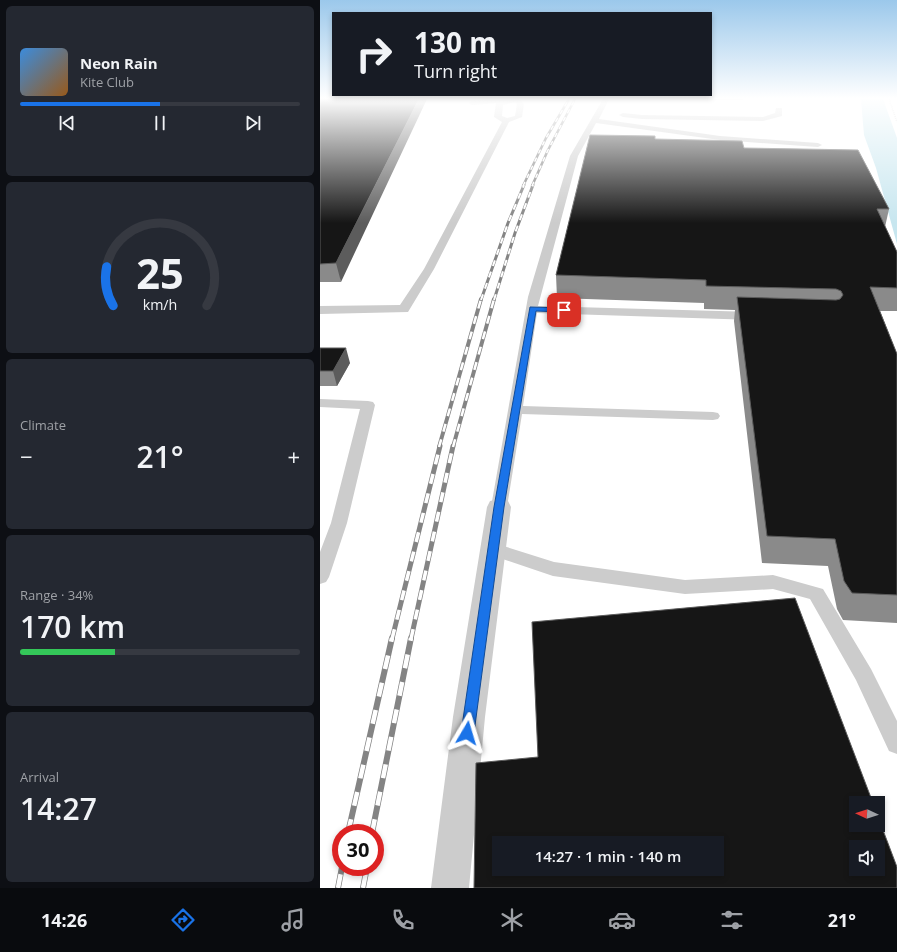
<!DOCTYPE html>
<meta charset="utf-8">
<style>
body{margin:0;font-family:"Open Sans",sans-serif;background:#242831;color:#f1f3f6;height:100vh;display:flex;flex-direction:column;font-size:15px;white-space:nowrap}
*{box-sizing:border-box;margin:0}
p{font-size:13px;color:#9ea1a6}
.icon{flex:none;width:22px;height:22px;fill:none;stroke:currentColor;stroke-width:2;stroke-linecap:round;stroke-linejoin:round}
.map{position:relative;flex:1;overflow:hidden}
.panel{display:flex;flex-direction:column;gap:6px;padding:6px;background:#0d0f14;width:320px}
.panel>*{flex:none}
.hud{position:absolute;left:12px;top:12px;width:380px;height:84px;border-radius:0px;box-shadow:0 2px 6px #0003;background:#171b24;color:#f1f3f6;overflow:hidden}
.needle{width:26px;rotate:274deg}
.fabs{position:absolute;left:529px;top:796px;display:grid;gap:8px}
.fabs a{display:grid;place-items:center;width:36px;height:36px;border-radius:0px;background:#171b24;box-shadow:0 2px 6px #0003;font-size:20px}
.speed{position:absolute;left:12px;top:824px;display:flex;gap:8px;font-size:20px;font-weight:700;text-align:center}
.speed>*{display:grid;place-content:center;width:52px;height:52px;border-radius:50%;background:#171b24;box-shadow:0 2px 6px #0003;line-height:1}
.speed .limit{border:6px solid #d22;background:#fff;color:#111}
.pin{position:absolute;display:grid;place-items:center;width:34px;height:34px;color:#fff;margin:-17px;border-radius:8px;box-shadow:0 2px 6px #0006}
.me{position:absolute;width:44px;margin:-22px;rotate:7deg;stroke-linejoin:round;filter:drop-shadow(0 0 3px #0008)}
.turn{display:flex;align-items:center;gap:14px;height:84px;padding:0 16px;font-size:18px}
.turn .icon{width:52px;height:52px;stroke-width:2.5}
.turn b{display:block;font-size:28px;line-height:34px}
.big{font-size:30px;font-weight:600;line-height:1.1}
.panel .card{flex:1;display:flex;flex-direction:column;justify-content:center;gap:6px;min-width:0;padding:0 14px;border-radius:6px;background:#242831}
.panel .dial{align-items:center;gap:0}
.dial svg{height:104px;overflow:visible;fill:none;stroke:#363941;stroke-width:7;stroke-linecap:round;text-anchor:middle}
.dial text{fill:#f1f3f6;stroke:none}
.song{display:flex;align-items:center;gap:12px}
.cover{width:48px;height:48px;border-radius:6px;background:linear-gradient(135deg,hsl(210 70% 55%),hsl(30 70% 35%))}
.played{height:4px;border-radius:2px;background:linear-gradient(90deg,#1a73e8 50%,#363941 50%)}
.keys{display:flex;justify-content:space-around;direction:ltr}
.heat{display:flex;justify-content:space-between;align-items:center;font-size:22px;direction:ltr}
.charge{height:6px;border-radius:3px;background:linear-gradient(90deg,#34c759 34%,#363941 0)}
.trip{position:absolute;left:172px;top:836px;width:232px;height:40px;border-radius:0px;background:#171b24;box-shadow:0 2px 6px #0003;font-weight:600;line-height:40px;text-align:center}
.tabs{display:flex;height:64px;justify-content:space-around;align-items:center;background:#090b0e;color:#9ea1a6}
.tabs .icon{width:28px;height:28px}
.tabs .selected{color:#1a73e8}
.tabs b{font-size:18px;color:#f1f3f6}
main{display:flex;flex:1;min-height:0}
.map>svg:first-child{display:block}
.water{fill:#c7e6ef}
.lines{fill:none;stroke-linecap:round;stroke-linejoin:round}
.path{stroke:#ccc;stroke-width:1.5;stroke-dasharray:1 1;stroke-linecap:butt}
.service{fill:#ccc;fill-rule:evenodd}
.minor{fill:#ccc;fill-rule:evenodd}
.rail-far4-casing{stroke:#848484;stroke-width:2.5}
.rail-far3-casing{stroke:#848484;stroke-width:3}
.rail-far2-casing{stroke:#848484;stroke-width:4}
.rail-far1-casing{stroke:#848484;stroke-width:5}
.rail-casing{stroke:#848484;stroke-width:6}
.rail-far4{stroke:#fff;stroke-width:1.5;stroke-dasharray:4.5;stroke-linecap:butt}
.rail-far3{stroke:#fff;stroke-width:2;stroke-dasharray:6;stroke-linecap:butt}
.rail-far2{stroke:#fff;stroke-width:2.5;stroke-dasharray:8;stroke-linecap:butt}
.rail-far1{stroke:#fff;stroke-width:3.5;stroke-dasharray:10;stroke-linecap:butt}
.rail{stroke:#fff;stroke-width:4.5;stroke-dasharray:14;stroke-linecap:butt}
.wall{fill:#8a8a8a}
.shaded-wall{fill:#5c5c5c}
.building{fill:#161616;stroke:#5c5c5c;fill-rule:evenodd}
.route{fill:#1a73e8;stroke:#114b97}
</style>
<main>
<section class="panel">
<div class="card">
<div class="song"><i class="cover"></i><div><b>Neon Rain</b><p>Kite Club</p></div></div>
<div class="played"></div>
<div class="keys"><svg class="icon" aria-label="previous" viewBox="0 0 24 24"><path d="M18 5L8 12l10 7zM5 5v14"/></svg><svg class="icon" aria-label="pause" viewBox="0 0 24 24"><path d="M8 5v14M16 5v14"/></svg><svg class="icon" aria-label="next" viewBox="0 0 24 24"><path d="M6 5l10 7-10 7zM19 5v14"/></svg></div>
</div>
<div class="card dial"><svg viewBox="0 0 100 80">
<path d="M14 69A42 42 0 1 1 86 69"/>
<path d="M14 69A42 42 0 0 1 9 39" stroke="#1a73e8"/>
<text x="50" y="56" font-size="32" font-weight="700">25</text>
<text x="50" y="72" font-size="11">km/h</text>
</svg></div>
<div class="card"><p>Climate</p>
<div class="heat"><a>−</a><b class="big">21°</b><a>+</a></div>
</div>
<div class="card"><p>Range · 34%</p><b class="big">170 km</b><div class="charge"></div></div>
<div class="card"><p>Arrival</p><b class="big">14:27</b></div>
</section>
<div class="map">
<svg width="577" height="888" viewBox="0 0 577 888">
<rect width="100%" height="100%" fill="#fff"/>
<!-- water -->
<path class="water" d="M541,99H563L577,138V244L556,168L544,135Z"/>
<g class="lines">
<!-- path -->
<path class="path" d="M569,99L577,122"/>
<!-- service -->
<path class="service" d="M199,99L204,104L202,117L189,122L114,269L88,312L0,314V306L80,305L104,269L182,122L174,117L176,103L152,105L149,103L152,101ZM195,102L197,104L195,116L187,118L182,116L183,105Z
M283,99H289L279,119L400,136L498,143L502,145L498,147L400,140L276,123L258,156L218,306L435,312L439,313L441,316L439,319L435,320L217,313L203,406L393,412L398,413L400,416L398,419L393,420L202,414L187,507L185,511L179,513L173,511L171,507L208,297L250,156Z
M456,108H462V116L443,121L322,119L303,117L299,115L303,113L322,115L443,117L455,113Z
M0,399L48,401L53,402L55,405L27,523L9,577L6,582L0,584V552L11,523L40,409L0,407Z
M174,543L234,562L365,580L453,575L503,589L551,669L577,721V754L569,751L536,680L490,599L453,589L365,594L233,576L168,554L165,549L168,544Z"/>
<!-- minor -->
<path class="minor" d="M179,499L188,501L191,507L165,717L149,888H111L133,717L167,507L170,501Z"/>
<defs>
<path id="rail-far4" d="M203,186L226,138L249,99
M212,186L228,150L255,99"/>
<path id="rail-far3" d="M161,300L188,223L204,185
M174,300L195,233L213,185"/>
<path id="rail-far2" d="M119,447L161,299
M133,447L174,299"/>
<path id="rail-far1" d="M72,639L120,446
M91,639L133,446"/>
<path id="rail" d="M28,833L72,638
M52,833L91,638
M18,888L22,867
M43,888L47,867"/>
</defs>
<!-- rail-far4 casing -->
<use href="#rail-far4" class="rail-far4-casing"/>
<!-- rail-far3 casing -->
<use href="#rail-far3" class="rail-far3-casing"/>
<!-- rail-far2 casing -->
<use href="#rail-far2" class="rail-far2-casing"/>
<!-- rail-far1 casing -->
<use href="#rail-far1" class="rail-far1-casing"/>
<!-- rail casing -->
<use href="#rail" class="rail-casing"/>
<!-- rail-far4 -->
<use href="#rail-far4" class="rail-far4"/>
<!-- rail-far3 -->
<use href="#rail-far3" class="rail-far3"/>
<!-- rail-far2 -->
<use href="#rail-far2" class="rail-far2"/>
<!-- rail-far1 -->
<use href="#rail-far1" class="rail-far1"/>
<!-- rail -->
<use href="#rail" class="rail"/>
</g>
<!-- wall -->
<path class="wall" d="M0,99L21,282H0Z
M368,99H423L422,100Z
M335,139L424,148L569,209L565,227L577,252V311H560L577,354V623L523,620L517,609L508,566L442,563L414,321L415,310L384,309V303L237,298L236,275Z
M0,348L30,363L17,386H0Z"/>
<!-- shaded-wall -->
<path class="shaded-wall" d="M99,99H107L21,282L16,263Z
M26,348L30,363L17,386L13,371Z"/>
<!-- building -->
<path class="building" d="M0,99H99L16,263L0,264Z
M270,135L335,136V139L422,141L424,148L538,150L569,209H557L577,252V288L550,287L577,354V595L532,593L524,581L515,539L447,536L417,297L516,300L520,299L523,295L521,291L516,289L386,286V280L236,275Z
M0,348H26L13,371H0Z
M475,598L553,803H536V825H558V817L577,867V888H154L156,763L218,757L212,622ZM179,843H397V869H179ZM536,847H558V869H536Z"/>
<!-- sky -->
<linearGradient id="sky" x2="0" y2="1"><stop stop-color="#9bc8eb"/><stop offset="0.44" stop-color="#fff"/><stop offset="1" stop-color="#fff" stop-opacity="0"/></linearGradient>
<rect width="577" height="223" fill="url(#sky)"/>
<!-- route -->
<path class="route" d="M210,307L244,308L248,310L244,312L216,311L184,507L154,733L152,737L147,739L143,737L141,733L174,507Z"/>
</svg>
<div class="fabs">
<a><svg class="needle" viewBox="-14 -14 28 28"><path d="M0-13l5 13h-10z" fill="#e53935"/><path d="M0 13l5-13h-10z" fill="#9ea1a6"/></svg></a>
<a><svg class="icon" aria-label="sound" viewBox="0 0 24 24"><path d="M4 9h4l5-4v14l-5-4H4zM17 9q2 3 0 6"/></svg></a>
</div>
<div class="speed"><div class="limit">30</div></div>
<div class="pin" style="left:244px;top:310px;background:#d93025"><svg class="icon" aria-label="arrive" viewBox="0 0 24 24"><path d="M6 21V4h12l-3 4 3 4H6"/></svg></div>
<svg class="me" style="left:147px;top:733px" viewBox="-20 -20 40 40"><path d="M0-17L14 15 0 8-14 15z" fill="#1a73e8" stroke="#fff" stroke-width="4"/></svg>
<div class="trip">14:27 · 1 min · 140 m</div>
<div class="hud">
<div class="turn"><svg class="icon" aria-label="right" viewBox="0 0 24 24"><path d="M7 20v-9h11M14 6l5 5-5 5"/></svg><div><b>130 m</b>Turn right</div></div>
</div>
</div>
</main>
<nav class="tabs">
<b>14:26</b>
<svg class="icon selected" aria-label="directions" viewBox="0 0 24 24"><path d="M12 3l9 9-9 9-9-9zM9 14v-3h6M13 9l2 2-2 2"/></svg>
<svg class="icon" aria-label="music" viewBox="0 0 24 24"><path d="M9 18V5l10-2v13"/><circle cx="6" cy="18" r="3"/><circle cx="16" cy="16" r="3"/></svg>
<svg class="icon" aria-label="phone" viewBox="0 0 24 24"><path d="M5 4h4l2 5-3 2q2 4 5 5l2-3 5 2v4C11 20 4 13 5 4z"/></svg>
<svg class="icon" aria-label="climate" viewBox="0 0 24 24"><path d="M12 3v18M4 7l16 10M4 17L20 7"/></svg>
<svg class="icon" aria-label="car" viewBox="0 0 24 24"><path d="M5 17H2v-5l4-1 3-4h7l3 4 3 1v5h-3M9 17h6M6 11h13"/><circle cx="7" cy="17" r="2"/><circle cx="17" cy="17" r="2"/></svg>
<svg class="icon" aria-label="filters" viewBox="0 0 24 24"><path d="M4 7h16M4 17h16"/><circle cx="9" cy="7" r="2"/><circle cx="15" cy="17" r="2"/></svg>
<b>21°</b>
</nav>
